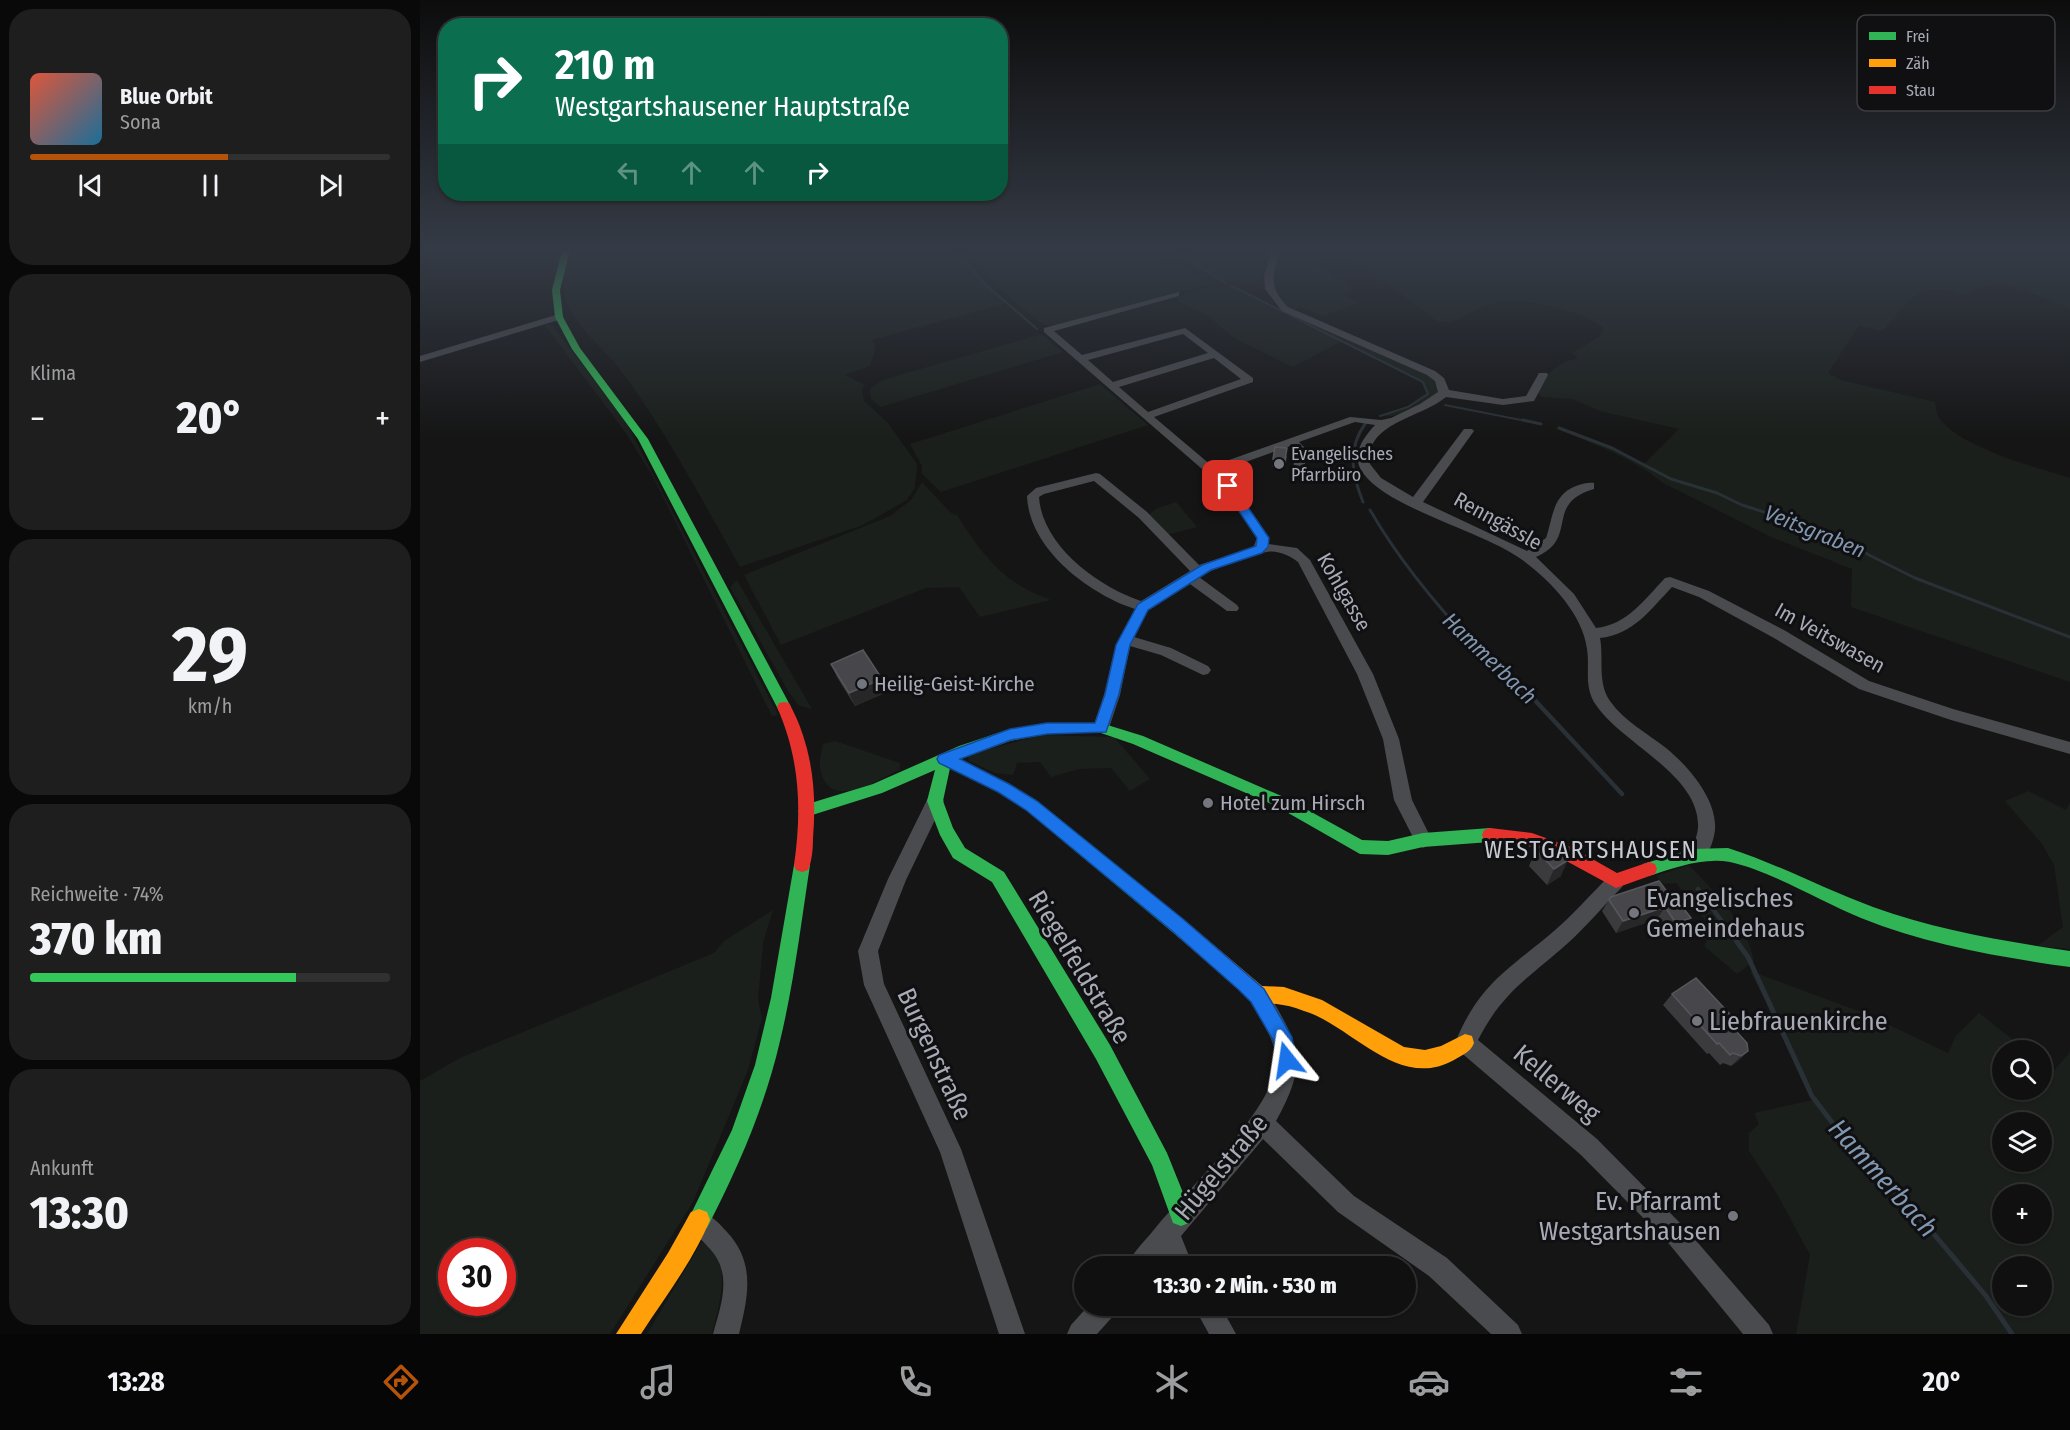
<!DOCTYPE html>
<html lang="de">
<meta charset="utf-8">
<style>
body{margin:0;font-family:"Fira Sans Condensed",sans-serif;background:#1e1e1e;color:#f1f3f6;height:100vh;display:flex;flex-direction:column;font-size:22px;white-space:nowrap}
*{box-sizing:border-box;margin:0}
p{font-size:20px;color:#9c9d9f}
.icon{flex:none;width:33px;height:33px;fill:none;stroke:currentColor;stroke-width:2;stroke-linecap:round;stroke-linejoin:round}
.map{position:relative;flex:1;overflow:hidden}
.side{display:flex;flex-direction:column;gap:9px;padding:9px;background:#090909;width:420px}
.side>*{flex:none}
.banner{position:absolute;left:18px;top:18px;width:570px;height:183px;border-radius:24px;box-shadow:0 2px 4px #0004,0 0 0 2px #303030;background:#0b6e4f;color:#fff;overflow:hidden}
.tools{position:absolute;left:1572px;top:1040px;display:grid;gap:12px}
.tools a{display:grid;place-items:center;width:60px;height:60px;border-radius:50%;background:#101010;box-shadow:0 2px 4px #0004,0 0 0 2px #303030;font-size:30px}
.speed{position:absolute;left:18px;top:1238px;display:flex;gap:12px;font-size:30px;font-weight:700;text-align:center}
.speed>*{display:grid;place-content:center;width:78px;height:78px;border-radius:50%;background:#101010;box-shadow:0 2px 4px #0004,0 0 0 2px #303030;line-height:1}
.speed .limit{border:9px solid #d22;background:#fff;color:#111}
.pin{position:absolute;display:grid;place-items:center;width:51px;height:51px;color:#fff;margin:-26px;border-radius:12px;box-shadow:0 3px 9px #0006}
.me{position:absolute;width:66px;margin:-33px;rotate:345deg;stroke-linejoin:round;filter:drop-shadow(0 0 4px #0008)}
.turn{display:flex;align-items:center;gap:21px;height:126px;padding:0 18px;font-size:27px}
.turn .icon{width:78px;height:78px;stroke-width:2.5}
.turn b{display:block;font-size:42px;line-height:51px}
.lanes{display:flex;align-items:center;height:57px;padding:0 18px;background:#0003;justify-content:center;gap:30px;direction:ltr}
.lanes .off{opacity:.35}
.big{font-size:45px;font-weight:800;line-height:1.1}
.side .tile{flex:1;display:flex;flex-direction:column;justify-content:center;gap:9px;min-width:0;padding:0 21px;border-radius:24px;background:#1e1e1e}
.side .dial{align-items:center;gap:0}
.dial b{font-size:78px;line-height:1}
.song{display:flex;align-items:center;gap:18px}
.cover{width:72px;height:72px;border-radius:9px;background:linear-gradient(135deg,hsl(10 70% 55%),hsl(200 70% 35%))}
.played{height:6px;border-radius:3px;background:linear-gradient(90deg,#b45309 55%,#303030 55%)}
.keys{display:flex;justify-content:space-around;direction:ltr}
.heat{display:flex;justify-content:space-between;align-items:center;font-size:33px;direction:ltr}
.charge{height:9px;border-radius:4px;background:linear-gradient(90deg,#34c759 74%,#303030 0)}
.trip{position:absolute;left:654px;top:1256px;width:342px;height:60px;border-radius:30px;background:#101010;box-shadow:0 2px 4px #0004,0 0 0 2px #303030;font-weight:800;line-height:60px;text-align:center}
.tabs{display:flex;height:96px;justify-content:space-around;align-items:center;background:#060606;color:#9c9d9f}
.tabs .icon{width:42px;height:42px}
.tabs .current{color:#b45309}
.tabs b{font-size:27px;color:#f1f3f6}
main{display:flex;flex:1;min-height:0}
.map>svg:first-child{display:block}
.green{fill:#1a1f1b;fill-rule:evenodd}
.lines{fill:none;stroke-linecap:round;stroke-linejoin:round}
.stream-far3{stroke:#293036;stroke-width:2}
.stream-far2{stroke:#293036;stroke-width:3}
.stream-far1{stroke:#293036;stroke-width:4.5}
.stream{stroke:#293036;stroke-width:5}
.street{fill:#4a4b4e;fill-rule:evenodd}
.fast{fill:#30b455;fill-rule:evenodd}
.slow{fill:#ff9f0a;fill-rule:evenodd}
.jam{fill:#e5322d;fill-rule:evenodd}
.wall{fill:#3b3b3e}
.shaded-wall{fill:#272728}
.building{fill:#47474b;stroke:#56575c;stroke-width:1.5}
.route{fill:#1a73e8;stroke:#114b97;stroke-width:1.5}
.poi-dot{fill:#74767e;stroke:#100f11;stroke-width:2}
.labels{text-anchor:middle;stroke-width:6;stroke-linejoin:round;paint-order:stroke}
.far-poi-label{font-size:18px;fill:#a7abb6;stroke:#100f11;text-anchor:start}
.street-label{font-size:21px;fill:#a7abb6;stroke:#100f11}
.poi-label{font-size:21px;fill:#a7abb6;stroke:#100f11;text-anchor:start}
.water-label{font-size:22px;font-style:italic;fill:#8097af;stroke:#100f11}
.quarter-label{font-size:24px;letter-spacing:1.5px;fill:#c8cad2;stroke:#100f11}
.near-poi-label{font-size:26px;fill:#a7abb6;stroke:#100f11;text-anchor:start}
.near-street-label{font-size:26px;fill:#a7abb6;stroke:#100f11}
.near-water-label{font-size:27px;font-style:italic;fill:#8097af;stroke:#100f11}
.key{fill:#100f11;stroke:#3d3e43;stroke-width:1.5}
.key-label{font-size:16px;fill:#a7abb6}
</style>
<main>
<section class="side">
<div class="tile">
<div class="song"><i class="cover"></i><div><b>Blue Orbit</b><p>Sona</p></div></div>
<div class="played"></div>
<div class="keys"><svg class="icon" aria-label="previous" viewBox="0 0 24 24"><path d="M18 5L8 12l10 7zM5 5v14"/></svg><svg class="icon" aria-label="pause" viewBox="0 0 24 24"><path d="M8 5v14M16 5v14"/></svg><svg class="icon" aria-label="next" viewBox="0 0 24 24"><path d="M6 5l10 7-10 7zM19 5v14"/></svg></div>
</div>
<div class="tile"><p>Klima</p>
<div class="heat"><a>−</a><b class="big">20°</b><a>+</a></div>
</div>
<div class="tile dial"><b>29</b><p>km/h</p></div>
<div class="tile"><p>Reichweite · 74%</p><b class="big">370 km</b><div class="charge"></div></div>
<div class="tile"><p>Ankunft</p><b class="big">13:30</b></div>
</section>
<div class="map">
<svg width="1650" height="1334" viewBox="0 0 1650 1334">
<rect width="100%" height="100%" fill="#151515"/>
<!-- green -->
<path class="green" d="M153,251H538L567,284L588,303L452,340L456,347L450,366L425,375L445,385L442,389L444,401L468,423L497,464L495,488L487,500L443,525L320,567C282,501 247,432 201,371C185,349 158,330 147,303C139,285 145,268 153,251Z
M546,251H751L742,254L739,259L747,263L761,264L791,284L637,325H625L618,321L573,283Z
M753,251H850L840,282L800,283L765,262L768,261Z
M857,251H904L898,266L935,290L924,295L940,303L903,316L881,307L872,310L856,297L850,288Z
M914,251H1650V308L1582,282L1557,288L1546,295C1535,292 1521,288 1509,290C1491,293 1475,318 1463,331L1439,326L1408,373L1421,380L1515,402C1516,407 1516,415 1520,419C1542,448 1615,467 1650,478V682L1431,607L1432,569L1351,537L1243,483C1213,458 1173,444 1137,429L1135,427L1155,432L1224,464L1259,429L1180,411L1152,399L1122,397L1118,394C1128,372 1134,364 1158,358L1152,353L1179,337L1184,329C1165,309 1093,295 1067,305C1051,311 1037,324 1019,322L952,273Z
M814,286L853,307H859L1010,374L1021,390C1006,404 982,419 961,416L987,406L1006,393L1000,380L922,341L873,367L814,338L786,314L759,302L754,297L784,288Z
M124,324L133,326L205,420L358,715L352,716L232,475L203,429Z
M619,335H623L643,352L461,407L451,399L450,389L462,380Z
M680,384L728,425L521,492L502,474V466L490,444Z
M502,482L531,513L537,515C563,556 584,584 631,600L560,617L539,587L506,588L361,645L324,575L470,516L491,500Z
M756,502L777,527L747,535L727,516L736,509Z
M317,580L392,709L378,705L368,691L311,589V586Z
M621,735L694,737L730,779L710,791L691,768L659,769L631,777L620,762L597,763L593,775L575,773L549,761L547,755Z
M415,741L480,763V770C455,781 407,813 400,767C399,760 402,751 403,744Z
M1608,791L1646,810L1650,802V949L1617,946L1643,927L1634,865L1622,844L1585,801Z
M1269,865C1296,894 1326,921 1334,961L1317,974L1284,946L1293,930L1256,883L1243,884L1236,876Z
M353,910L343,943L338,1000L342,1018L328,1070L273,1202L190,1334H0V1081L40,1058L294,953L304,941ZM32,1251H82V1302H32Z
M1330,971L1444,1013L1528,1053L1536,1036L1559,1013L1606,1050H1582V1089H1622V1062L1634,1071L1650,1052V1334H1376L1390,1255L1357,1194L1329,1151V1133L1339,1124L1334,1113L1397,1099ZM1582,1122H1622V1161H1582ZM1582,1194H1622V1233H1582ZM1582,1266H1622V1305H1582Z
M282,1241C315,1262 299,1302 292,1334H227Z"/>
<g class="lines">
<!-- stream-far3 -->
<path class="stream-far3" d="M536,251L567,286L617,329
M756,251L806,283
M812,286L1003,382L1008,394L988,407L960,416
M1025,405L1111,422"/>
<!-- stream-far2 -->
<path class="stream-far2" d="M1103,420L1121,424
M1139,428L1192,448L1251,479L1297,493L1322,505L1422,537L1449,555L1495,578L1650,637
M943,502C932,475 927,449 945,424
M950,510C979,560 1016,605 1056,647"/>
<!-- stream-far1 -->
<path class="stream-far1" d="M1054,645L1082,674L1111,696L1202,794
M1278,889L1318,943"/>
<!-- stream -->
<path class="stream" d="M1317,942L1328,957L1392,1096L1445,1166L1497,1214L1566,1296L1592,1334"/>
<!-- street -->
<path class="street" d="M851,251H859C853,276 848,287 868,307L1015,371L1024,378L1029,390L1083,399L1106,396L1119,373H1127L1128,375L1114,401L1083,405L1026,397C1001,418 944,423 950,464L961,478L993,497L1044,429H1052L1054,431L1003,502L1107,551L1126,538C1133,518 1132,495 1156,486C1162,484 1168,482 1174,483V489C1123,504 1160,538 1116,557L1154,594L1176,628C1207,625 1225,599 1245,578L1250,577L1289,591L1364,630L1449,681L1533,709L1650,742V754L1531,720L1439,689L1354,638L1279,597L1252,587C1231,609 1213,635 1180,638C1184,659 1177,682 1190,701C1204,721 1227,733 1246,748C1267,765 1294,796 1295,824C1296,836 1290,849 1285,859L1279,862L1273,859L1270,854C1273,846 1277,837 1278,828C1281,774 1199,743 1174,702C1164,684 1170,668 1167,649C1163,614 1129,579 1101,559C1062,531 969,509 943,473C930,456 943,438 955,425L935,422L879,442L887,450L883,477L879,478L873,474L875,451L870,446L798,472L812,483L849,538V544L877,548L890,560L953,674L979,739L992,800L1012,840L1009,845L1003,848L997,845L974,800L963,739L937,674L878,562C870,556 858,550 847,552C833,554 792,569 779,577L817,605L819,608L817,611H807L770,584L728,610L714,637L751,648L788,666L791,670L788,674L783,675L741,655L710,646L700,695L689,728L687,732H675L673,728L684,695L696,645L715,609C669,594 609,549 607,496L616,488L676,473L680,474L727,512L779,565L833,548L837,538L804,488L624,332V328L759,292V296L634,331L662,355L765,328L833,378V382L734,417L792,466L930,417L961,420L971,418L1000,404L1018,392L1015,381L1007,375L862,311L845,289L844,276ZM763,334L788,353L693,382L668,360ZM794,358L821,379L728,412L699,387ZM674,481L719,518L770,571L721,601C679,587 622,546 619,497L624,494Z
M139,314L144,317L142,319L0,362V356Z
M515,794L521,796L524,801L486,880L458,951L464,984L541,1149L605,1334H579L520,1152L444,985L438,951L468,879L509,796Z
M1196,873L1202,875L1205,881L1202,887C1184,905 1167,926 1148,943C1109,978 1083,991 1058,1040L1177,1139L1266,1229L1349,1325L1353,1334H1323L1250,1245L1161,1155L1038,1050L1035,1043C1059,984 1088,970 1134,931C1154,914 1171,894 1190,875Z
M838,985L845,988C879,1045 890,1059 856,1121L934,1196L1027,1258L1098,1325L1102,1334H1071L1009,1276L918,1212L843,1139L761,1236L773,1266H749L744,1255L735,1266H707C713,1251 727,1239 737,1226C766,1191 862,1102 856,1057C853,1034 837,1016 828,995L831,988Z
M278,1209C290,1214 299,1223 307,1232C336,1263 328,1297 319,1334H293C301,1305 313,1274 290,1249C282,1239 271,1233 266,1221L270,1213Z
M669,1305H699L695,1314L677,1334H647L651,1325Z
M773,1305H800L816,1334H789Z"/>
<!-- fast -->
<path class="fast" d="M142,251H150L140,290L143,317L160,348L228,439L371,707L369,711H359L218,439L152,349L135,317L132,290Z
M627,723H681L723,736L866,798L942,840L968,841L1003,833L1070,828L1076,830L1078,835L1076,840L1070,842L1003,847L968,855L940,854L856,806L713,744L681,733H627L590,741L539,759L589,784L616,800L769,924L772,930L769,936L763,938L757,936L606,810L579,792L530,768L523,801L533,828L545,848L584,872L690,1045L747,1153L772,1215L769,1223L761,1226L753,1223L732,1165L676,1059L572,882L533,858L520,835L507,801L515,770L462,793L386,817L381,816L378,811L381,806L453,784L539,746L590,729Z
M1308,848C1358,864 1404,889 1453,907C1517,930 1583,941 1650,951V967C1579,957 1508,945 1441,918C1400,901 1351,871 1310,862C1283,857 1254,868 1229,876L1223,874L1221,869L1223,864L1272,849Z
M382,858L388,860L390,865C381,924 374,983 360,1041C345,1106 318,1168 287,1228L279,1231L271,1228L268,1220L312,1130L335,1065L351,998L374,865L376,860Z"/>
<!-- slow -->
<path class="slow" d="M763,922L769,924L842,986L864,987L902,1000L984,1047L1005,1050L1021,1046L1045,1034L1052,1036L1054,1043C1051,1052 1042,1055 1034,1060C980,1090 936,1031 890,1013C881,1010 872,1006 863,1005C852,1003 842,1005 832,1001L757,936L754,930L757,924Z
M279,1209L287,1212L290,1220C273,1261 245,1297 221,1334H196L248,1253L271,1212Z"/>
<!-- jam -->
<path class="jam" d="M364,702L369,703C392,745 397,791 393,838C393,849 392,861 388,870L382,872L376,870L374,865C382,810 380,759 357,707L359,703Z
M1070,828L1112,833L1151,847L1197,873L1229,862L1235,864L1237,869L1235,874L1196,888L1139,857L1106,845L1064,840L1062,835L1064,830Z"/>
</g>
<!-- wall -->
<path class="wall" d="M867,456L865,468L852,467L853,459Z
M411,664L467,692L435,706L417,677Z
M1116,850L1141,876L1127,885L1109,866Z
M1239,881L1263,930L1248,935L1237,919L1196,933L1182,911L1189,900Z
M1252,994L1322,1027L1317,1032L1328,1051L1318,1061L1311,1066L1303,1063L1300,1065L1289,1053L1287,1054L1243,1005Z"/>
<!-- shaded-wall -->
<path class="shaded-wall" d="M462,679L467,692L435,706L429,693Z
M1148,860L1141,876L1127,885L1134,869Z
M1245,907L1237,919L1196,933L1203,921Z
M1271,918L1263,930L1248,935L1256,923Z
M1328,1051L1318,1061L1311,1066L1321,1056Z"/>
<!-- building -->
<path class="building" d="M855,447L867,448L865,460L853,459Z
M443,650L462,679L429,693L411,664Z
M1129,841L1148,860L1134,869L1116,850Z
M1239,881L1257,905L1260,904L1271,918L1256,923L1245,907L1203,921L1189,900L1191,897Z
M1276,978L1322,1027L1316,1031L1327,1043L1328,1051L1321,1056L1313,1053L1310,1055L1299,1043L1297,1044L1252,994Z"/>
<!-- sky -->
<linearGradient id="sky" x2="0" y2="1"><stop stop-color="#0c0c0c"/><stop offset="0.57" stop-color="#353b46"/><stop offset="1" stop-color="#353b46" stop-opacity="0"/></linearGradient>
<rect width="1650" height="438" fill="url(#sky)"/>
<!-- route -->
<path class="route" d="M808,483L812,484L849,538L848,547L842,553L791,570L728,610L710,645L699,694L686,732L627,734L591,740L540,759L589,784L617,801L763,919L844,989L872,1037L876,1060L873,1067L867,1070L860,1067L853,1040L831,1002L819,990L751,930L606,810L578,792L519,763L517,759L519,755L590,729L627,723H675L685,694L696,645L718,604L782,565L836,546L837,538L802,486Z"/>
<!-- markers -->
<g class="poi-dot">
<circle cx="859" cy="464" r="6"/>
<circle cx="442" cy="684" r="6"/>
<circle cx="788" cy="803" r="6"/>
<circle cx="1214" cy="913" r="6"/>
<circle cx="1277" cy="1021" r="6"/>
<circle cx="1313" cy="1216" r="6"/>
</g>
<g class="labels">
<!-- far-poi labels -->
<g class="far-poi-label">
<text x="871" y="460">Evangelisches<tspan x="871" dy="21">Pfarrbüro</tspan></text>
</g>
<!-- street labels -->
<g class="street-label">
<text transform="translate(1078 521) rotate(29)" y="7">Renngässle</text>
<text transform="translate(924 592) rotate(60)" y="7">Kohlgasse</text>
<text transform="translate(1410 638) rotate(29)" y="7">Im Veitswasen</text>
</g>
<!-- poi labels -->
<g class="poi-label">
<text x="454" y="691">Heilig-Geist-Kirche</text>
<text x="800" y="810">Hotel zum Hirsch</text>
</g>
<!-- water labels -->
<g class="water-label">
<text transform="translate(1395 531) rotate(22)" y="8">Veitsgraben</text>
<text transform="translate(1070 658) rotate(44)" y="8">Hammerbach</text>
</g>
<!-- quarter labels -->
<g class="quarter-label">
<text x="1171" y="858">WESTGARTSHAUSEN</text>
</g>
<!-- near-poi labels -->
<g class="near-poi-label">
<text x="1226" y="907">Evangelisches<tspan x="1226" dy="30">Gemeindehaus</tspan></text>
<text x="1289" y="1030">Liebfrauenkirche</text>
<text x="1301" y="1210" text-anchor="end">Ev. Pfarramt<tspan x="1301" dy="30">Westgartshausen</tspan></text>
</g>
<!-- near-street labels -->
<g class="near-street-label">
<text transform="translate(660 967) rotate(59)" y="9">Riegelfeldstraße</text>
<text transform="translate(515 1054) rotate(65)" y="9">Burgenstraße</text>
<text transform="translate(1137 1083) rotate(40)" y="9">Kellerweg</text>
<text transform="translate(801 1167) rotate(-50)" y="9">Hügelstraße</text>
</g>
<!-- near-water labels -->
<g class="near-water-label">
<text transform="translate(1463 1178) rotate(48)" y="9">Hammerbach</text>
</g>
</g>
<!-- legend -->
<rect x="1437" y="15" width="198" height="96" rx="9" class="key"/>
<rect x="1449" y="32" width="27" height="8" fill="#30b455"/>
<rect x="1449" y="59" width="27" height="8" fill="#ff9f0a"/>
<rect x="1449" y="86" width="27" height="8" fill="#e5322d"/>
<g class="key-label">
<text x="1486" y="42">Frei</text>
<text x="1486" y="69">Zäh</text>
<text x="1486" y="96">Stau</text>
</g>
</svg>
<div class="tools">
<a><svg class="icon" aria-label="search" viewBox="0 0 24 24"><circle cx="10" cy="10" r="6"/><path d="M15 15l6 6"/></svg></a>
<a><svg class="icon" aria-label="layers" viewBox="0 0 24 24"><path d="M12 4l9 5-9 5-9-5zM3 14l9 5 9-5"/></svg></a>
<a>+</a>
<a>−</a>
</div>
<div class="speed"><div class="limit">30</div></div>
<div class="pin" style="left:808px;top:486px;background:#d93025"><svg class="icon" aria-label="arrive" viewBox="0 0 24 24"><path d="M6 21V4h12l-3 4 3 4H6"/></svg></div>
<svg class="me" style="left:867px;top:1060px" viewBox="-20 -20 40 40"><path d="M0-17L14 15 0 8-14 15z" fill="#1a73e8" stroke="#fff" stroke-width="4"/></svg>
<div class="trip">13:30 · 2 Min. · 530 m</div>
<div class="banner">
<div class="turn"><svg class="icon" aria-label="right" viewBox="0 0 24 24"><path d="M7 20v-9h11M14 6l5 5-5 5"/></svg><div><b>210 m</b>Westgartshausener Hauptstraße</div></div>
<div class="lanes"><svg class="icon off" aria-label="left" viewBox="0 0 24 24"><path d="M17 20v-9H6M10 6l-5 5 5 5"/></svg><svg class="icon off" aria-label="ahead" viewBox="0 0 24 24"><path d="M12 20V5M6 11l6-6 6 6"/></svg><svg class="icon off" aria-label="ahead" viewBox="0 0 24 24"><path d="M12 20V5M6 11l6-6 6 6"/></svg><svg class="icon" aria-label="right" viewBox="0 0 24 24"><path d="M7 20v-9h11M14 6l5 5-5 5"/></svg></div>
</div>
</div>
</main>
<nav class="tabs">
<b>13:28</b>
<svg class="icon current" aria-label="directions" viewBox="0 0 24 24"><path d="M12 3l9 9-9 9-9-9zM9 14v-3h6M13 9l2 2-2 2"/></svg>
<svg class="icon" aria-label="music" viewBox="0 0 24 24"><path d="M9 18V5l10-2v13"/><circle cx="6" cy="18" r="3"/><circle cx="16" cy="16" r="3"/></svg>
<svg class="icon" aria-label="phone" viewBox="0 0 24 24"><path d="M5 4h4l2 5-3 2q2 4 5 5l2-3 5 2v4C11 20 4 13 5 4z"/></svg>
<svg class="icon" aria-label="climate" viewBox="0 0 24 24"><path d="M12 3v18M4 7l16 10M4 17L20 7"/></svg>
<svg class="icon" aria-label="car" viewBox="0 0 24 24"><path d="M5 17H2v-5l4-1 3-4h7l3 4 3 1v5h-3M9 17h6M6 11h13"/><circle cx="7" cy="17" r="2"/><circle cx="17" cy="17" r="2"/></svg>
<svg class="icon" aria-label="filters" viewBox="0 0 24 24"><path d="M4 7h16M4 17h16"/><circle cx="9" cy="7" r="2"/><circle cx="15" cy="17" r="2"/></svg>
<b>20°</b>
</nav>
